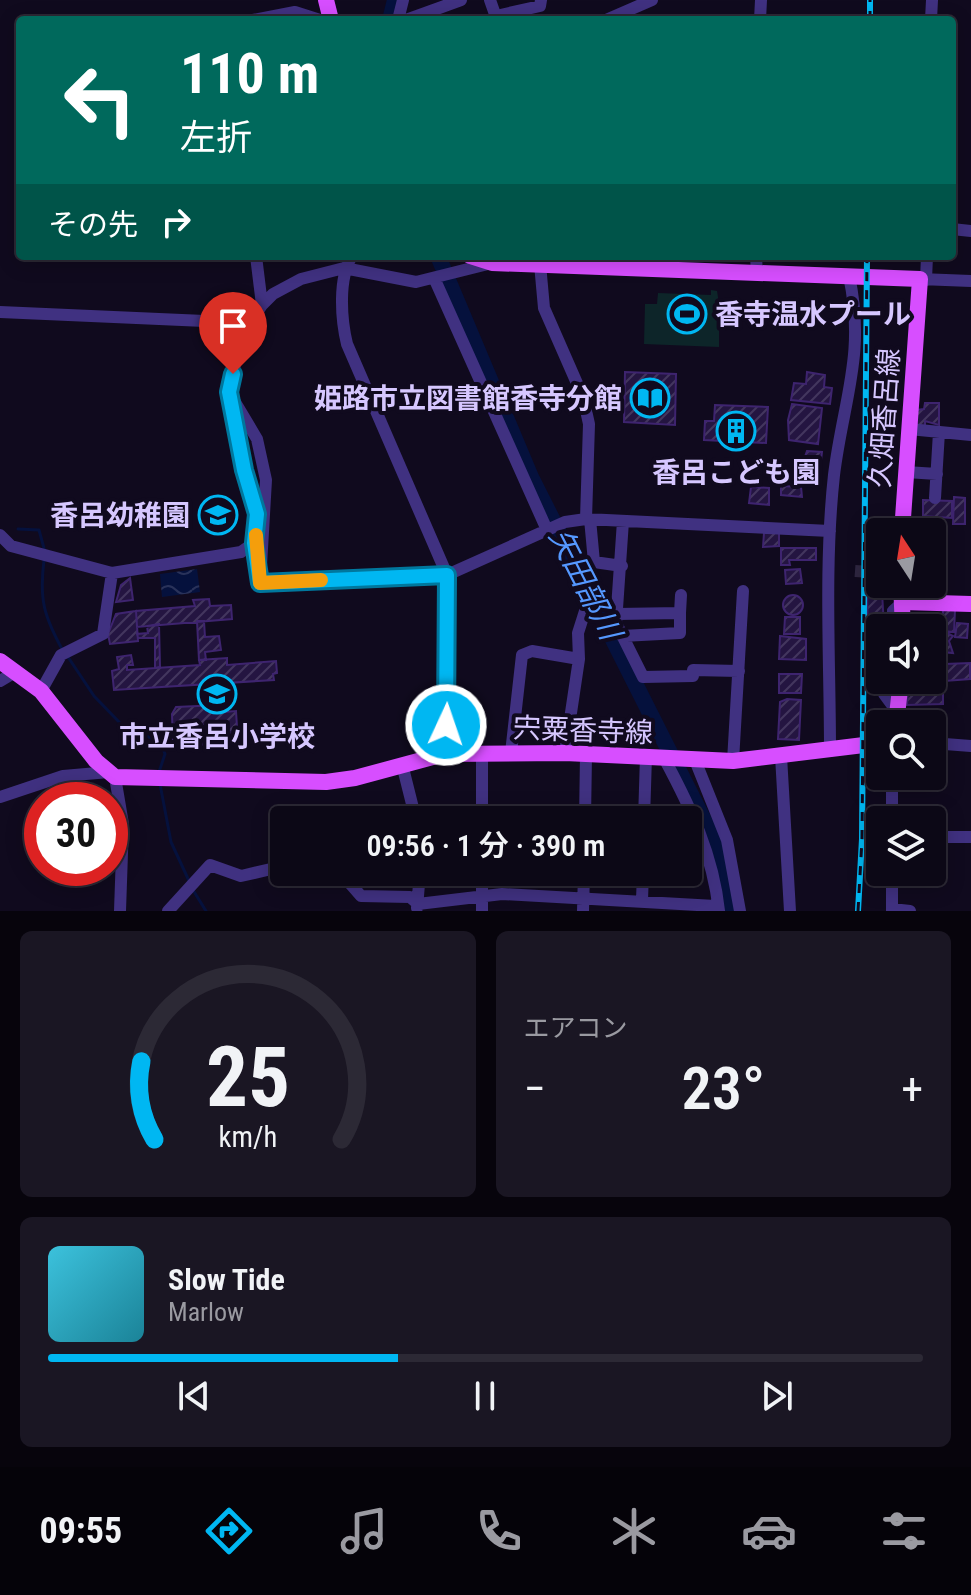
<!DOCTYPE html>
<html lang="ja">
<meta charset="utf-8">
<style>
body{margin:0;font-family:"Roboto Condensed","Noto Sans JP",sans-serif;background:#1a1623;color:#f1f3f6;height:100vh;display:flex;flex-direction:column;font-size:30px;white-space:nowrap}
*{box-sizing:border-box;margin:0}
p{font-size:26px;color:#9a9aa1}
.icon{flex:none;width:44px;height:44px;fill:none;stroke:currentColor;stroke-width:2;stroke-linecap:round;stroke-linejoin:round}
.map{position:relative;height:911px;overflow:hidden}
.panel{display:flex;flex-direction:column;gap:20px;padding:20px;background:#07040c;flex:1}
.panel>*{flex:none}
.banner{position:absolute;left:16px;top:16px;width:940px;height:244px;border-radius:8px;box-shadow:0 4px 20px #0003,0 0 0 2px #2c2935;background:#00695c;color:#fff;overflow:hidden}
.needle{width:52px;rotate:348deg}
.fabs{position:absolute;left:866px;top:518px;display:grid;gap:16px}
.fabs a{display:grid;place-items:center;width:80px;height:80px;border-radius:8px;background:#0c0816;box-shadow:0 4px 20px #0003,0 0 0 2px #2c2935;font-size:40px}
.speed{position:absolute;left:24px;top:782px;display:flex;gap:16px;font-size:40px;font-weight:700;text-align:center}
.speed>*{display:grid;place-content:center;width:104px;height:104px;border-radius:50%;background:#0c0816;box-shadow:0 4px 20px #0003,0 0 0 2px #2c2935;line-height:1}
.speed .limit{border:12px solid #d22;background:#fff;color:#111}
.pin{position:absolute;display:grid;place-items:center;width:68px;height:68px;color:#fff;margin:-82px -34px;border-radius:50% 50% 50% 0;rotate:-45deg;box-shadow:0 0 8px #0007}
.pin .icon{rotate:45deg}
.me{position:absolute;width:88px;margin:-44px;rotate:3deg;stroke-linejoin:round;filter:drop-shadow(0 0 6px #0008)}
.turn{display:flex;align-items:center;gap:28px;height:168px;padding:0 32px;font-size:36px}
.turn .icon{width:104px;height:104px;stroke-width:2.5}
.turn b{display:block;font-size:56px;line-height:68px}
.then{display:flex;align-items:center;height:76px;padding:0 32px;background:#0003;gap:16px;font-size:30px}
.big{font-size:60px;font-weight:600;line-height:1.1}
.panel .widget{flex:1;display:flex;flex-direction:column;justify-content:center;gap:12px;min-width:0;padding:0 28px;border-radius:12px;background:#1a1623}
.panel .dial{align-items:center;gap:0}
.dial svg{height:208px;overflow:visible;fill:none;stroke:#2c2935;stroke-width:7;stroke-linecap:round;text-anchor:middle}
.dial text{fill:#f1f3f6;stroke:none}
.song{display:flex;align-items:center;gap:24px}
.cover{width:96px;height:96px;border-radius:12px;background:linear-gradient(135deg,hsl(190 70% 55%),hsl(190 70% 35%))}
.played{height:8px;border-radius:4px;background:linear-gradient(90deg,#00b7f2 40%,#2c2935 40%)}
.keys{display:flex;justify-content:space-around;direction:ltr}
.heat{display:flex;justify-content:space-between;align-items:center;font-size:44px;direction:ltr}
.panel .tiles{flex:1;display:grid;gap:20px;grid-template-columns:1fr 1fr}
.widget:last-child{grid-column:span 2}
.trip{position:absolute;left:270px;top:806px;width:432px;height:80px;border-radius:8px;background:#0c0816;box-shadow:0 4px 20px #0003,0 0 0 2px #2c2935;font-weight:600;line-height:80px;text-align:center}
.dock{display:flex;height:128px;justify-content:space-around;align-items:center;background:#050309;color:#9a9aa1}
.dock .icon{width:56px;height:56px}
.dock .current{color:#00b7f2}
.dock b{font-size:36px;color:#f1f3f6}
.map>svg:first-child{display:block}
.pitch{fill:#0d2529}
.water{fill:url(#water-waves)}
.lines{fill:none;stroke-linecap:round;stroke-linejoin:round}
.stream{stroke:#05113d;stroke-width:3}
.river{stroke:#05113d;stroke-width:16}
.building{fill:url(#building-hatch);stroke:#3e246f;stroke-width:2}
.minor-tunnel{stroke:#2e2640;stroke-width:12;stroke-dasharray:12 6;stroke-linecap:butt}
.minor{stroke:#403181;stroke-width:12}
.major{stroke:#d74eff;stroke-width:16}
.rail-casing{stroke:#00b7f2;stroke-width:6}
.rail{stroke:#100a1e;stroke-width:3;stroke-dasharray:9;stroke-linecap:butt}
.route-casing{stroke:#00779d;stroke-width:20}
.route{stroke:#00b7f2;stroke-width:14}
.slow{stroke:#f59e0b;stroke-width:14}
.labels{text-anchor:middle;stroke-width:8;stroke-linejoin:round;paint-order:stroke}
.poi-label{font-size:28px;font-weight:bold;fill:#d6c7ff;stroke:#100a1e;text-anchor:end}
.street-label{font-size:28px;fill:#d6c7ff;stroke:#100a1e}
.water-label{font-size:30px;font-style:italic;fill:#5598ff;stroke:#100a1e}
</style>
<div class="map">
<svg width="971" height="911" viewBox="0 0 971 911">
<defs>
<pattern id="water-waves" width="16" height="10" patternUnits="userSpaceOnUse" patternTransform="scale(2)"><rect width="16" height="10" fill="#05113d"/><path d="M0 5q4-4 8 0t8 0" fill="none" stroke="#29325a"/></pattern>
<pattern id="building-hatch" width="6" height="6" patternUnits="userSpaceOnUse" patternTransform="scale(2)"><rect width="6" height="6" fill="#241541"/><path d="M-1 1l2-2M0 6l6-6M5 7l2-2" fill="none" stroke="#43365e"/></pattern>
</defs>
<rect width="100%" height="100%" fill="#100a1e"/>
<!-- pitch -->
<path class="pitch" d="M711,290L717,291L720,309L730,310V319L719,320V347L644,344L645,304H657L658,293L711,295Z"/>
<!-- water -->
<path class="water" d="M197,569L200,592L162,597L160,574Z"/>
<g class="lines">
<!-- stream -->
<path class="stream" d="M18,529L39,530L45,552
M44,560C39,600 44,616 63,651
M68,657L94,696L120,723L161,743L165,754L159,772
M160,784L171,842L190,883
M193,890L206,911"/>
<!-- river -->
<path class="river" d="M390,20L395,0
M438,256L531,477L718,848L728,911"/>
</g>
<!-- building -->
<path class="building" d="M625,372L676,374L675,425L624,422Z
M807,372L825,375L824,387L832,388L830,404L791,400L794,383L806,384Z
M925,403H939V425L925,421V428L915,426L917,410L924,409Z
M792,404L822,408L818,444L789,440L788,420Z
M715,405L768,407L766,443L704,440L705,421H714Z
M807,451L822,452L820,468L802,465Z
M781,486L801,487L802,497L781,495Z
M751,487L769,488V505L749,503Z
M954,497L965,498V524H953Z
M923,500L952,501V518L923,516Z
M764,533H779V546L763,547Z
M781,548H816V560H789L790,565H781Z
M800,569L802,583L786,584L785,570Z
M130,578L133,600L116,602L121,585Z
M874,588L882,591L884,628L875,632V639H868L867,589Z
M783 605a10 10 0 1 1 20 0a10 10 0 1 1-20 0Z
M209,599L210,606L231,605L232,619L137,627L136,611L195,606L193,600Z
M943,610H955L954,632L942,631Z
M136,611L138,641L110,644L108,634L116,614Z
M916,613L939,614V629L915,628Z
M785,617H800V634H784Z
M197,621H204L205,637L219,636L221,650L205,652L206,660H199Z
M957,623L968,624L967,638L955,637Z
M159,624L160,667L155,668V638H138L137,634L148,633L147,626Z
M932,633H938L939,638V667L932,666Z
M947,633L953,636L949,641L953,653L942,652L941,634Z
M780,636L806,639V660L779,659Z
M131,655L133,665H127V670L200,665L199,660L227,658V665L276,661L277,673L273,674L274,680L114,690L112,671L119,669L117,657Z
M970,663V679L945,681V664Z
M779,674H802L801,693H779Z
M908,688L943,691V704L907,705Z
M787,699L801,700L799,740L778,739L780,702Z
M220,705L224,712L236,711L238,743L173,746L172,714L176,707Z
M907,710L922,712L921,724H905Z"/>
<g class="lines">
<!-- minor-tunnel -->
<path class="minor-tunnel" d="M855,571L869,572"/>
<!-- minor -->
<path class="minor" d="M490,0L497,20
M496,16L540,6L541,0
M253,20L295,12L320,20
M398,20L403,0
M406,20L461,0
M606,20L652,0
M760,20L761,0
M931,20L932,0
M952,229L971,231
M256,256L262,305
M352,256C338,278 341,319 347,344L447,575L448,668L444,754
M756,256L757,274
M540,264L544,308L583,397L589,424L586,519
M920,279L971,281
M435,280L547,530
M926,280L927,256
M0,312L250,323
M229,392L257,439L266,480L260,583L447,575L565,522L586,519L830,531
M909,429L971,435
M906,472L937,474
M935,498L939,432
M590,519L594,562L622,566
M623,521L616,623L643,677L693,676V670L739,671
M0,535L11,546L112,573L241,552L254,543L257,514L244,470L229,392L237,356L250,323L262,305L273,294L301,279L344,268L416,282L492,263
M680,613L681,595
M617,614L680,613V633L622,636
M893,628V611L903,602
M579,659L578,633L585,611
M888,680L884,694L898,713
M0,681L15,672
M41,691L61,655L103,634L112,573
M932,743L971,746
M830,751C830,660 824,566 834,475C843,401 866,354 849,276
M511,753L522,655L532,651L579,659L565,753
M781,756L790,911
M664,758C691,808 713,855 719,911
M695,760L727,840L740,911
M733,761L743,591
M402,764L416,820
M115,777L123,824L120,911
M0,797L63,776L109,772
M482,820V754
M585,820L586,755
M644,820L646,756
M892,820V776
M932,837H971
M340,872L361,896L410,897L418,904L502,894L715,906
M642,900L643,872
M417,908L420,872
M892,909L910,911
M168,911L210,865L241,876L284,866
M482,911V872
M583,911L584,872
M892,911V872"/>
<!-- major -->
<path class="major" d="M326,0L331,20
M470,256L492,263L920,279L902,532
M901,584L903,628
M903,602L971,604
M0,661L41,691L96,761L115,777L326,782L355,778L444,754L565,753L733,761L880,743
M896,724L901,680"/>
<defs>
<path id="rail" d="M870,20V0
M858,911L862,839L867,256"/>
</defs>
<!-- rail casing -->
<use href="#rail" class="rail-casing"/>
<!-- rail -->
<use href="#rail" class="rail"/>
</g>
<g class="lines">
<defs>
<path id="route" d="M233,374L229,392L244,470L257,514L254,543L260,583L447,575L446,725"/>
</defs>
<!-- route casing -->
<use href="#route" class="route-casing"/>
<!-- route -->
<use href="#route" class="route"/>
<!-- slow -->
<path class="slow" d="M256,535L260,583L321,580"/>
</g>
<!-- icons -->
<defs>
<symbol id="stadium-ring" viewBox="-11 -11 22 22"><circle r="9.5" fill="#100a1e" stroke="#00b7f2" stroke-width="1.5"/><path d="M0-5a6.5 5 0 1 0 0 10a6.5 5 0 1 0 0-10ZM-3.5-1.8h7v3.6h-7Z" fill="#00b7f2"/></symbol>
<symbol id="library-ring" viewBox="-11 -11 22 22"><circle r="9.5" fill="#100a1e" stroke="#00b7f2" stroke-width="1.5"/><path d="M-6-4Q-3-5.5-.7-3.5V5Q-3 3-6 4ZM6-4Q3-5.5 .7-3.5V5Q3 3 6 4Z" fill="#00b7f2"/></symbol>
<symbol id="building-ring" viewBox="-11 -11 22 22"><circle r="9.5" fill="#100a1e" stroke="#00b7f2" stroke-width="1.5"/><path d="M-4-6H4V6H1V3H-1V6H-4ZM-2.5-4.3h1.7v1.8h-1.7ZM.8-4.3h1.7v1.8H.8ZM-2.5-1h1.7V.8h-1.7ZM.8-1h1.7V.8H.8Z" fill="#00b7f2"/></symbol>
<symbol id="school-ring" viewBox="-11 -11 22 22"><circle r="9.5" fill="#100a1e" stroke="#00b7f2" stroke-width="1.5"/><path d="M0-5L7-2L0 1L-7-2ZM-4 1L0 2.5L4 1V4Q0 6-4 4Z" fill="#00b7f2"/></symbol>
</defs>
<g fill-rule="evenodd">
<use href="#stadium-ring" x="665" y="292" width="44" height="44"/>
<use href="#library-ring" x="628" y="376" width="44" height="44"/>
<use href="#building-ring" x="714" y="409" width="44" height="44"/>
<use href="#school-ring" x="196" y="493" width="44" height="44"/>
<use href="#school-ring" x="195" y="672" width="44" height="44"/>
</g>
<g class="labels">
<!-- poi labels -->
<g class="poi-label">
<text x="715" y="324" text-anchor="start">香寺温水プール</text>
<text x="622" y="408">姫路市立図書館香寺分館</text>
<text x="736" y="482" text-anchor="middle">香呂こども園</text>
<text x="190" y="525">香呂幼稚園</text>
<text x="217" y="746" text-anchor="middle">市立香呂小学校</text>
</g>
<!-- street labels -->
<g class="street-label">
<text transform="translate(884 418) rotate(-86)" y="10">久畑香呂線</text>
<text transform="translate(583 730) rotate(2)" y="10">宍粟香寺線</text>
</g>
<!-- water labels -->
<g class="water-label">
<text transform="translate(585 584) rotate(63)" y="10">矢田部川</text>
</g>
</g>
</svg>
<div class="fabs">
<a><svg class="needle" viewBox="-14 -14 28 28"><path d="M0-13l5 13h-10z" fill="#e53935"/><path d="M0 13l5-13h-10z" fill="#9a9aa1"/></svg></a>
<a><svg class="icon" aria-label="sound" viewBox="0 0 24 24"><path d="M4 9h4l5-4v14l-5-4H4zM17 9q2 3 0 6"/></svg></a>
<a><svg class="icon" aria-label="search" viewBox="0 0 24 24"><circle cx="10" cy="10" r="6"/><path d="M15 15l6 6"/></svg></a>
<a><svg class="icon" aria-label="layers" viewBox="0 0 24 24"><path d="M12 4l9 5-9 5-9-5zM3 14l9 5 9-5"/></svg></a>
</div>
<div class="speed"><div class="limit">30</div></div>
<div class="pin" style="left:233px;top:374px;background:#d93025"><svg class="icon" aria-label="arrive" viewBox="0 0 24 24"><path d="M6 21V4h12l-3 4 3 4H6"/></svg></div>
<svg class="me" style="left:446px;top:725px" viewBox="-20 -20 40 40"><circle r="17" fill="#00b7f2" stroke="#fff" stroke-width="3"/><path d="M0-11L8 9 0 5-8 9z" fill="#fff"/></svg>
<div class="trip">09:56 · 1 分 · 390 m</div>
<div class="banner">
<div class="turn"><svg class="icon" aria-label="left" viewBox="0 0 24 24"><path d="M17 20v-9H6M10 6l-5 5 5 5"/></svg><div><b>110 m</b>左折</div></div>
<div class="then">その先<svg class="icon" aria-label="right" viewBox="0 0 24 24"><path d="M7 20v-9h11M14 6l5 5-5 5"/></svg></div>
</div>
</div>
<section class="panel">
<div class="tiles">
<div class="widget dial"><svg viewBox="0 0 100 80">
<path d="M14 69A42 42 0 1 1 86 69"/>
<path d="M14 69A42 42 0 0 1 9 39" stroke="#00b7f2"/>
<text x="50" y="56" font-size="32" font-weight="700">25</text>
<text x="50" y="72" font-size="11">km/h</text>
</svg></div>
<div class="widget"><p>エアコン</p>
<div class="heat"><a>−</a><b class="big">23°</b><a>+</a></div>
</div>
<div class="widget">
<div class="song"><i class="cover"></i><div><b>Slow Tide</b><p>Marlow</p></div></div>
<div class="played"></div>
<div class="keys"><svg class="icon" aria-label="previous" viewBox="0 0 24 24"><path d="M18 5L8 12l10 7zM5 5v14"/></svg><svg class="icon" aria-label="pause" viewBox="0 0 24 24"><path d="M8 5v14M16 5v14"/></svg><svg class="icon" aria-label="next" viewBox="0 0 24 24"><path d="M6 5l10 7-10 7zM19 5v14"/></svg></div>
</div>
</div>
</section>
<nav class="dock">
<b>09:55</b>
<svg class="icon current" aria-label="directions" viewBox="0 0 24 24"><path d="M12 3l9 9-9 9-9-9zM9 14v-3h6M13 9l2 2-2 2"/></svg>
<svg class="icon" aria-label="music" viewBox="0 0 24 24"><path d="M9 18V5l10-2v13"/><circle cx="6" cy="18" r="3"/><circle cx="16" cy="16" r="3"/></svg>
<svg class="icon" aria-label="phone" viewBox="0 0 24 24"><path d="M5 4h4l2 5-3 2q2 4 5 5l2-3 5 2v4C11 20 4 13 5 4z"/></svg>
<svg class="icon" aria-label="climate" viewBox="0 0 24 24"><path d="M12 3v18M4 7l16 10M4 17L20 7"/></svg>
<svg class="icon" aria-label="car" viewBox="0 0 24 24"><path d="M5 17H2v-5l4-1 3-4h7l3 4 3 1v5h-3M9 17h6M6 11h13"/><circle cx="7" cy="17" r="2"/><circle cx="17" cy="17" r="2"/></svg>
<svg class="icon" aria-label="filters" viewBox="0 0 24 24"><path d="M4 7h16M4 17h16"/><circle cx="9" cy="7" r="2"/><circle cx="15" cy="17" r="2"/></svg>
</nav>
